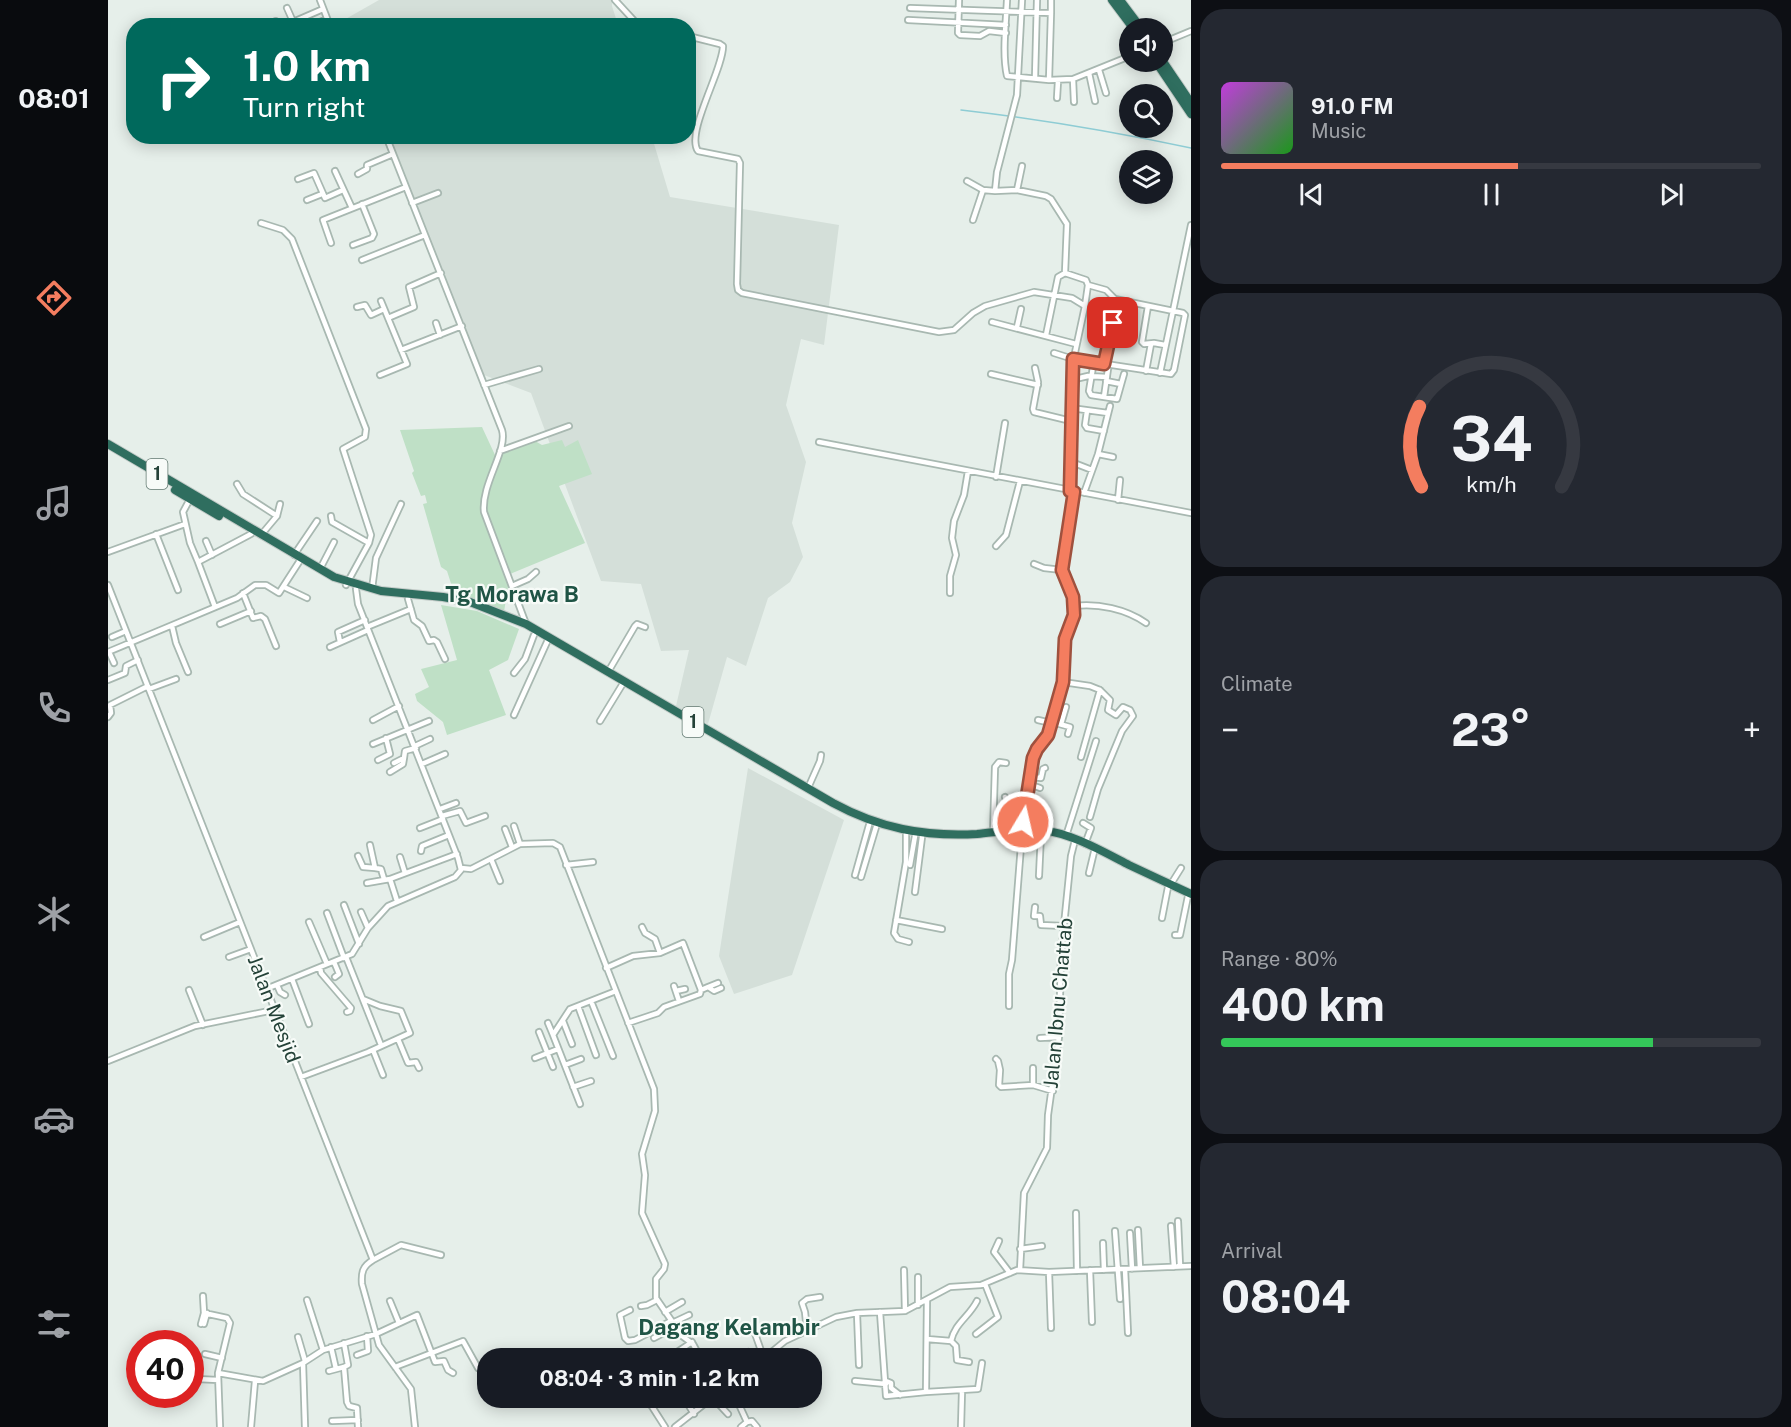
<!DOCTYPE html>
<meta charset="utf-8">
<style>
body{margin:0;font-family:"Public Sans",sans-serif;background:#242831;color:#f1f3f6;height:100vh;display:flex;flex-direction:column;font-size:22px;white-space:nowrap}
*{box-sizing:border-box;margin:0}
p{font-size:20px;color:#9ea1a6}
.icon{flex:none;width:33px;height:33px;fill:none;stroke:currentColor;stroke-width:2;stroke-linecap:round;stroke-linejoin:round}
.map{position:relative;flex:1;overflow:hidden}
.sheet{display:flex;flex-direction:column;gap:9px;padding:9px;background:#0d0f14;width:600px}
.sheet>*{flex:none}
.banner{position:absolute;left:18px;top:18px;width:570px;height:126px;border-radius:24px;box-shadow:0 3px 15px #0003;background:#00695c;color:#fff;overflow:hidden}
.fabs{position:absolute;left:1011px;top:18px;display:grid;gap:12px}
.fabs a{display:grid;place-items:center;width:54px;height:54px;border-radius:50%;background:#171b24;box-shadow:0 3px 15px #0003;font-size:30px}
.speed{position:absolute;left:18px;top:1330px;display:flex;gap:12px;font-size:30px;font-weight:700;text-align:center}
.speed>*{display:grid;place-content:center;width:78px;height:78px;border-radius:50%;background:#171b24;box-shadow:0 3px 15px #0003;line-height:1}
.speed .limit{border:9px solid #d22;background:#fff;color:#111}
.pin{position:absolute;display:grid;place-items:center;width:51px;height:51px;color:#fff;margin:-26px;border-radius:12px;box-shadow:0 3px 9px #0006}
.me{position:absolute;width:66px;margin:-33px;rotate:9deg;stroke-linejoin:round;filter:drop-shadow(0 0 4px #0008)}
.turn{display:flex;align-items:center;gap:21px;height:126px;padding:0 18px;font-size:27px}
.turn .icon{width:78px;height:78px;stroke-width:2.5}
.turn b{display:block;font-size:42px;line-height:51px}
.big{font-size:45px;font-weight:700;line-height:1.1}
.sheet .card{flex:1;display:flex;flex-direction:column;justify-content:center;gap:9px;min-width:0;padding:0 21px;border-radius:24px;background:#242831}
.sheet .dial{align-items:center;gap:0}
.dial svg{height:156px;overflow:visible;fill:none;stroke:#363941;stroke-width:7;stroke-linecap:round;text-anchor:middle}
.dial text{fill:#f1f3f6;stroke:none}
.song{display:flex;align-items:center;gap:18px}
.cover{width:72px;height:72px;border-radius:9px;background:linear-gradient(135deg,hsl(290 70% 55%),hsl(120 70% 35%))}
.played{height:6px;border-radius:3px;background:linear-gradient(90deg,#f47d5f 55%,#363941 55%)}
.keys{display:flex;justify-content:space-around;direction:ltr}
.heat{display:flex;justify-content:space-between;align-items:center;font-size:33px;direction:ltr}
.charge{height:9px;border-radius:4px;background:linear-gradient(90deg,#34c759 80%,#363941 0)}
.trip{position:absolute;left:369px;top:1348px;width:345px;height:60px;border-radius:24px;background:#171b24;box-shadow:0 3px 15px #0003;font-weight:700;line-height:60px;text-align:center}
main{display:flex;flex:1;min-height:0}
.menu{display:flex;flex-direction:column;width:108px;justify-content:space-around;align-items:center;background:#090b0e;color:#9ea1a6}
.menu .icon{width:42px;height:42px}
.menu .current{color:#f47d5f}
.menu b{font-size:27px;color:#f1f3f6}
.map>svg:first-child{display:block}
.built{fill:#d4dfd9}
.green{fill:#bfe0c6}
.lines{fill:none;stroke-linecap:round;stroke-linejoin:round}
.stream{stroke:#8eccd4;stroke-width:1.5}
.minor-casing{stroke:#a8b8b1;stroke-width:8}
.highway-casing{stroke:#c2cac7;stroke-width:10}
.minor{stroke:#fff;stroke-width:4.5}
.highway{stroke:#2f6e5f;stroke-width:8}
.route-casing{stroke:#9f513e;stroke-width:15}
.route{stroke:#f47d5f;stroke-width:10}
.labels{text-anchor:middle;stroke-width:4.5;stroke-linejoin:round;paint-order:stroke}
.shield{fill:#f7fbf8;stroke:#637a72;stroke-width:1.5}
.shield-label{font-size:18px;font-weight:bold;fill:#244238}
.street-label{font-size:20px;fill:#244238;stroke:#f7fbf8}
.quarter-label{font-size:22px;font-weight:bold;fill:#1f5445;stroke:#f7fbf8}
</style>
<main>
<nav class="menu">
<b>08:01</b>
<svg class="icon current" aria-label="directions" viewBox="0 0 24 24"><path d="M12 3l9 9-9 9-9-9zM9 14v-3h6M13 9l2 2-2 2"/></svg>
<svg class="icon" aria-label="music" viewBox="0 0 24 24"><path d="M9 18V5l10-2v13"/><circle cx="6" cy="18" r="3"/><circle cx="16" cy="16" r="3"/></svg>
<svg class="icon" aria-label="phone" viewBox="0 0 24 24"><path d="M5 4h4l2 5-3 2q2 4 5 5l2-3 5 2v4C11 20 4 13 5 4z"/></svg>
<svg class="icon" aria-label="climate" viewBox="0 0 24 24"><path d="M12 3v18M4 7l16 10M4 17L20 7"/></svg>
<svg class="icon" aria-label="car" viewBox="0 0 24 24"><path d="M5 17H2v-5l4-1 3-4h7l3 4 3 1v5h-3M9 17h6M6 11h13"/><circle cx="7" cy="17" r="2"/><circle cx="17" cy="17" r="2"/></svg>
<svg class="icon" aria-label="filters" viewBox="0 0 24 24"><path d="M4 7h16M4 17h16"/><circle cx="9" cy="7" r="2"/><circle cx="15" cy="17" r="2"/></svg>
</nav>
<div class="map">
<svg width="1083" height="1427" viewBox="0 0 1083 1427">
<rect width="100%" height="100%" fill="#e6efea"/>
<!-- built -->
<path class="built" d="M271,0H504V6L510,25H227Z
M274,137H544L562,197L731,225L716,345L693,339L678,405L698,462L684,523L695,557L682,582L660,598L638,666L619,657L600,724L568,706L581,650L553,651L533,584L493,581L423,393L376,375Z
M640,768L736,820L684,975L626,994L611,956Z"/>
<!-- green -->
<path class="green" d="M374,427L387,455L427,441L434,445L454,440L457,447L470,440L484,474L451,486L477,543L402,574L396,612L347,596L339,571L333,567L315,504L319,503L317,495L313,496L304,473L306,471L292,430Z
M333,605L369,611L411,629L400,660L381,670L398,715L339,735L335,722L309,701L307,694L321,687L313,669L349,660Z"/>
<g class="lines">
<!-- stream -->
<path class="stream" d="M853,110C931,119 1007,132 1083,148"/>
<defs>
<path id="minor" d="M212,0L222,26
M507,0L531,26
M851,0L850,33L852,35L872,36L881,31L898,33
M914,0L909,95L889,172L887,191L909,190L938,196L943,199L959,224L957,273
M179,8L187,26
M802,8C849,10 896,11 943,13L941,80L899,76C894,53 898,24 899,0
M943,13V0
M800,20L898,25
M185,22L215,9
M157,26L168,21L172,26
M203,26L219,19
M580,36L612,44L615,46C615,70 577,133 590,151L630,159L632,163L629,284L630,290L634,293L831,332L846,330L865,313L877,306L926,292L964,298L977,306L963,371L962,491
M1054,43L1083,31
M991,70L998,93
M981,73L987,101
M927,78L929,0
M965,79L1022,56
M941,80L965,79L966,102
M949,98L950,81
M278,136L394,430C400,450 373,484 376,512L418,624
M227,171L244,208
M250,174L259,169V165L285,154
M190,179L206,173L217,198L235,190
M859,181L875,190L887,191
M909,190L914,166
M199,200L214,194
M304,203L330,193
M865,220L875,190
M153,223L175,230L184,239L258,429L257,437L235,449L263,535L261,543L238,585
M223,243L215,220L298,187
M245,245L264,238L266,234L254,204
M254,260L317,235
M977,306L980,285
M1040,306L1034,342L1036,344L1046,343L1057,345
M249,307L257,305L263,315L276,309
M280,318L306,307L301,287L333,273
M884,322L968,344
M328,323L332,335
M909,327L913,309
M938,335L950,277L957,273
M293,350L354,326
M946,353L965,359L1063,374L1066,370L1077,315L1075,313L1007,299L998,290L980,285L978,280L957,273
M996,364L1007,315V299
M985,367L981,391L983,395L1009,399L1016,374
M927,368L930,382L925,409L926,412L963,421
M1038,371L1043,344
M1052,373L1083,225
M883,374L930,385
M272,375L299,364L273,301
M963,380L980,376L999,377
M998,381L1013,384
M376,385L431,369
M996,397L1000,369
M963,408L1000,413
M979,411L977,425L979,428L996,431
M711,442L1083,513
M392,451L461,426
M990,454L1005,457
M966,463L984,470
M888,477L897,423
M129,484L135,494L169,516L153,535
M976,493L990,454L1002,406
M82,499L75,512L82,543L90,562
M1010,500L1012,480
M169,516L172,504
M223,516L224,522L261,543
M48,534L70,590
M98,541L104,555
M888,546L898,535L912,481
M0,552L77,524
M186,555L209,521
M926,564L936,568L954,570
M212,569L226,542
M0,585L265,1260C255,1266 253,1272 254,1284L271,1345L303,1389L307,1427
M404,586L420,579L428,572
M176,587L199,598
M264,589L268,558L293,504
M135,593L145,618L153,616L157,619L168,646
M842,593V576L848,555L844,538L846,521L856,495L860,471
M300,599L306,620L314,626L321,641L326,640L329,642L337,659
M966,606C990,603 1018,609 1038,623
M107,607L90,562L143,534
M112,624L143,611
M64,626L68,643L80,672
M259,627L303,609
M4,637L18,631
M232,642L230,632L257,620
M222,647L260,630
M0,652L129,598L147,585H158L171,593L191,562
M1,652L6,663
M500,672L527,626L529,624L537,627
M406,673L417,659L426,635
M0,680L17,673L18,666L30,660
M955,682L982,686L992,690L973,757
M41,689L68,679
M406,715L439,642
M0,717L3,713L2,705L40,686
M265,720L291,706
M930,720L943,723
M492,721L514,685
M944,722L962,727L960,734
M953,724L958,707
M265,744L321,721
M307,746L322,739
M270,760L282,754L278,738
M286,763L296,758L297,751L308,748
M314,764L337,754
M282,772L295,764L296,758
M922,777L933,778L935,769L937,768
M921,784L932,788
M700,788L712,761L713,755
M897,797L902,808V830
M332,809L348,803
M334,816L352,811L358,823L377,816
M982,817L990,789L1014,731L1025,716L1022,710L1015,707L1008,715L1000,710L1002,700L992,690
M975,823L983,828L977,844
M406,826L412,844
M312,828L335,819
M397,829L404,847
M885,832L887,767L891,762L898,763
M798,834V862L786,933L790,939L801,942
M958,836L988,741
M262,845L267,868L273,869L276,879
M313,851L314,846L341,835
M250,856L255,867L267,868
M292,857L297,873
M383,859L392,881
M458,865L485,862
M802,865L807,836
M353,868L363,869L412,844L445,843L452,847L546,1089L547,1111L534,1154L537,1175L534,1213L557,1264L556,1269L548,1279V1298L574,1336L585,1344L593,1359
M981,873L986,852
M747,875L761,825
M931,876L933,834
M753,877L768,827
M282,879L289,901
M259,883L282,879L349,854
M1063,884L1073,868
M807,892L814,837
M236,905L251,944
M927,907L926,916H932L933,925L956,926
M253,912L260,928
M219,913L236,958
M1054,918L1060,887
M788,920L834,929
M201,922L219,964
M534,927L537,933L547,939L552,953
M1067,935H1072L1080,896
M96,937L132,922
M121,957L143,949
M238,957L273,1045
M226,962L231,974L227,977
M212,967L213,973L243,1008L242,1011L239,1012
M498,968L525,956L552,953L575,943L593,990L592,994L556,1007L550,1013L520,1023
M184,979L201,1024
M169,985L172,992L177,995
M566,986L571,1001
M600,987L610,983
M158,989L244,954L260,928L280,906L347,877L353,870L350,858L250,604L248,589
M81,990L95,1025
M593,990L600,987L606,991L613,988
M568,991L577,989
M483,1001L505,1056
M470,1006L488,1055
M901,1006V974L904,960L914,833L925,758L929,749L940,735L955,682L957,639L966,611L964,592L954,570L966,492
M455,1021L464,1044
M440,1023L445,1035
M431,1032L445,1067
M932,1038L951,1037
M290,1039L300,1063L308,1062L311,1068
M265,1050L275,1075
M427,1058L450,1049
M888,1059L890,1061L892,1070L891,1085L893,1087L925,1085
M0,1061L87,1026L166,1010
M457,1065L473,1059
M925,1068V1085L945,1091
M193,1077L260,1052L302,1033L293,1011L272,1006L255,999
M465,1087L483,1081
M472,1104L445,1035L462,1009L508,991
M968,1213L969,1271
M1070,1221L1072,1266
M1063,1226L1066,1267
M1030,1230L1032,1268
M1007,1231L1012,1299
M1022,1233L1024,1269
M891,1241L886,1252L902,1273
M995,1243L996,1270
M912,1249L934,1246
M265,1260L293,1245L333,1255
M1017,1269L1020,1333
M796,1270L797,1311
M912,1270L916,1193L939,1148L940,1115L951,1037L953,955L963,856L967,840
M982,1270L984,1322
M941,1272L943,1328
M810,1277V1305
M199,1300L215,1350
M819,1300L818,1392L870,1389L874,1363
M282,1301L291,1323
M533,1306L539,1305L549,1300
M522,1310L512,1315L517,1338L520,1341L527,1340L563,1321
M557,1312L574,1302
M772,1312L778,1396L818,1392
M96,1313L119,1318L122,1323L110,1373L112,1427
M749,1313L751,1365
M564,1323L581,1315
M93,1324L96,1313L95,1296
M96,1324L99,1313
M645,1328L656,1359
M699,1331L697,1312L694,1303L699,1299L712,1297
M868,1334L890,1317L877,1284
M190,1337L197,1361
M546,1338L567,1327
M819,1339L843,1341C847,1323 861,1317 869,1301
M843,1341L848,1346L849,1360L861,1362
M223,1347L228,1369
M640,1352L643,1359
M97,1354L114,1358
M249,1355L260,1351L259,1336
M560,1358L584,1342
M655,1359L677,1341L728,1317L749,1313L797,1311L842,1287L873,1285L909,1270L941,1272L1083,1266
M195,1363L197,1427
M236,1367L240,1365L236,1343
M287,1367L355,1341L370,1368
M221,1371L236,1367L239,1402L241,1406L249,1408L250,1427
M110,1373L155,1381L195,1363L215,1350L268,1334L309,1315L327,1362L336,1361L340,1370L345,1373
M89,1379L110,1380
M747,1381L778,1384
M778,1381L783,1383V1388L792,1395
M546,1398L543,1405L557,1427
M576,1398L586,1414
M605,1398L620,1414
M628,1398L639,1422L633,1427
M224,1421L250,1420
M639,1422L644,1421L649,1427
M143,1427L147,1381
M567,1427L604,1398
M853,1427L854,1391"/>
<path id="highway" d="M1004,0L1025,28
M1012,0L1033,28
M1054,60L1083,103
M1048,62L1083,114
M0,444L226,577L273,591L335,597L362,602L418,624L725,803C771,828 816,837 869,834C890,832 911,828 933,830C963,833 994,851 1021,865C1042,875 1062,884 1083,894
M67,490L111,516"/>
</defs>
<!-- minor casing -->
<use href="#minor" class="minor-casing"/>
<!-- highway casing -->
<use href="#highway" class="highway-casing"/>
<!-- minor -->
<use href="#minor" class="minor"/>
<!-- highway -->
<use href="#highway" class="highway"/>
</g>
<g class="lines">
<defs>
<path id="route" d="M915,822L925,758L929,749L940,735L955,682L957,639L966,615L965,597L954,570L966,492L962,491L965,359L996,364L1005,323"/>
</defs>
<!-- route casing -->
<use href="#route" class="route-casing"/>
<!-- route -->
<use href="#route" class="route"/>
</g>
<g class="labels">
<!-- shield labels -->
<g class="shield">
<rect x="38.5" y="459" width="21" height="30" rx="4.5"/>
<rect x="574.5" y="707" width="21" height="30" rx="4.5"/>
</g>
<g class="shield-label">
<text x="49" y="480">1</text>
<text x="585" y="728">1</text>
</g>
<!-- street labels -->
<g class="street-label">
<text transform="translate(950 1003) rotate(-85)" y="7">Jalan Ibnu Chattab</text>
<text transform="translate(166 1009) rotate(69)" y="7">Jalan Mesjid</text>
</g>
<!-- quarter labels -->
<g class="quarter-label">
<text x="404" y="602">Tg Morawa B</text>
<text x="621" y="1335">Dagang Kelambir</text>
</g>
</g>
</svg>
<div class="fabs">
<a><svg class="icon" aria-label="sound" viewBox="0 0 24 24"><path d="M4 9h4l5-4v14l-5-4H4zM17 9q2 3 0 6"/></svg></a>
<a><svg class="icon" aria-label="search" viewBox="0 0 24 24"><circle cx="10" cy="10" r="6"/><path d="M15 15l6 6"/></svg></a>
<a><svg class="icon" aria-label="layers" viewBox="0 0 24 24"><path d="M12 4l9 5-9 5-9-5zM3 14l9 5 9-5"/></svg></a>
</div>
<div class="speed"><div class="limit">40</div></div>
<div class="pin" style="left:1005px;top:323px;background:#d93025"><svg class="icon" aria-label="arrive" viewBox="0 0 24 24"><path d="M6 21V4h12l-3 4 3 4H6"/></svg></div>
<svg class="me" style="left:915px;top:822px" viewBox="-20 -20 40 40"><circle r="17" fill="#f47d5f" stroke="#fff" stroke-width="3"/><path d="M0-11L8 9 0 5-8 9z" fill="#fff"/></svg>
<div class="trip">08:04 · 3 min · 1.2 km</div>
<div class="banner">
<div class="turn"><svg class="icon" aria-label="right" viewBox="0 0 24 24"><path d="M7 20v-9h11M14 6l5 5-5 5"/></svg><div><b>1.0 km</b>Turn right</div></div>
</div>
</div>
<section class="sheet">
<div class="card">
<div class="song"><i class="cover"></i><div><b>91.0 FM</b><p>Music</p></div></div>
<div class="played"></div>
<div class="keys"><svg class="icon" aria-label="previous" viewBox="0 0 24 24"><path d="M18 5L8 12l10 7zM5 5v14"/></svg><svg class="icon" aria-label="pause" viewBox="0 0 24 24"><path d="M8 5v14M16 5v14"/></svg><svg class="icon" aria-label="next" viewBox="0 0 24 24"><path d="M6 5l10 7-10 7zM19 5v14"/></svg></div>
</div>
<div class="card dial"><svg viewBox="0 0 100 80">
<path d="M14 69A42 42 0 1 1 86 69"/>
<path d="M14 69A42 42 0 0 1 13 28" stroke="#f47d5f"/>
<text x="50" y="56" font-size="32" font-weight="700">34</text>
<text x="50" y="72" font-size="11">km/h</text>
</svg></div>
<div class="card"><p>Climate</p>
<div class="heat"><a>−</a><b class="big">23°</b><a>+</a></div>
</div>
<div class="card"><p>Range · 80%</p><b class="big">400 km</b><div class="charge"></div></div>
<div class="card"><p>Arrival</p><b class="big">08:04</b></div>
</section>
</main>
